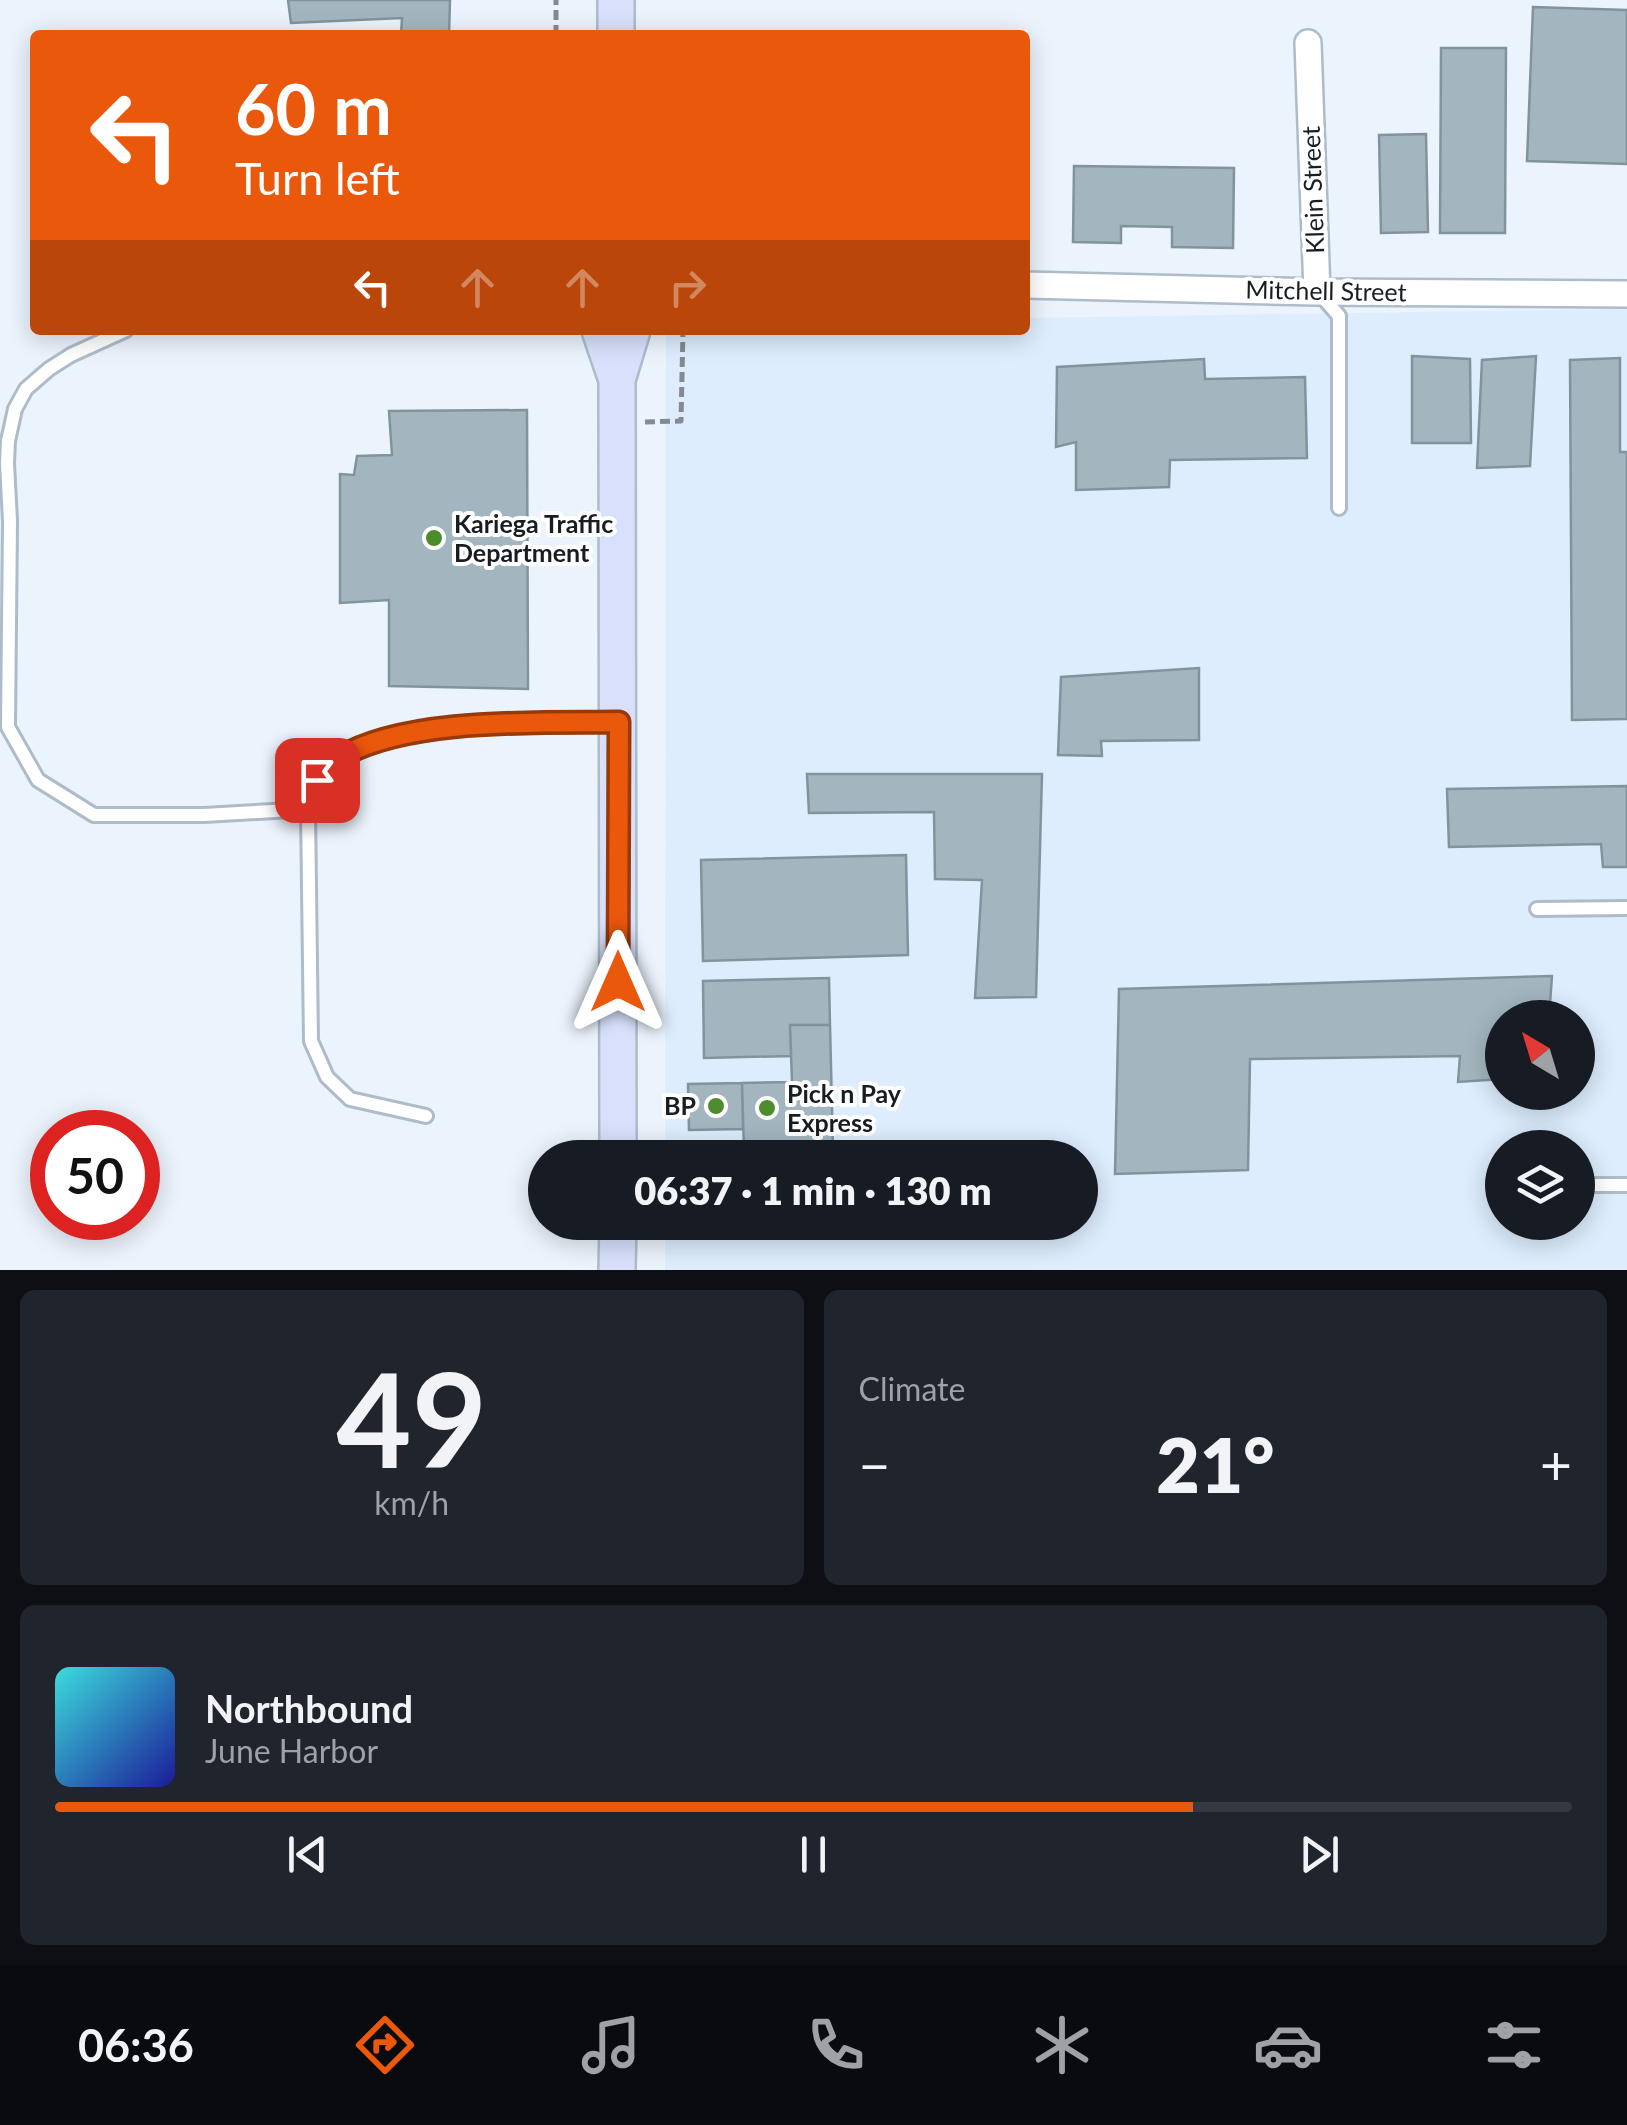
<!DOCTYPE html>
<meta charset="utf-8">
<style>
body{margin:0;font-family:Lato,sans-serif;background:#20242c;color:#f1f3f6;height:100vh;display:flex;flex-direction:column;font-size:38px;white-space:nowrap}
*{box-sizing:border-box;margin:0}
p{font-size:32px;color:#9ea1a6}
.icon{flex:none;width:55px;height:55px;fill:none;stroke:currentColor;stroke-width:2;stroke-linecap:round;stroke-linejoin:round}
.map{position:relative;height:1270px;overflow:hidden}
.panel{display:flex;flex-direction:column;gap:20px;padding:20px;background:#0d0f14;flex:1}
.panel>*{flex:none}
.top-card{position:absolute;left:30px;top:30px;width:1000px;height:305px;border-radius:10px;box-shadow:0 5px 25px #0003;background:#ea580c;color:#fff;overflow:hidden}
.needle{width:65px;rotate:322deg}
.controls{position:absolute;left:1485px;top:1000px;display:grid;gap:20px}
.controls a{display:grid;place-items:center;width:110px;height:110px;border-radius:50%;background:#171b24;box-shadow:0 5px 25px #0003;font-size:50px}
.speed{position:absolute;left:30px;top:1110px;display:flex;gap:20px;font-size:50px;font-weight:700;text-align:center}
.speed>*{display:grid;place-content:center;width:130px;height:130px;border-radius:50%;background:#171b24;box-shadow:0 5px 25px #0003;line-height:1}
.speed .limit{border:15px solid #d22;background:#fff;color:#111}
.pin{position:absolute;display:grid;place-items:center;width:85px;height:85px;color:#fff;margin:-42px;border-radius:20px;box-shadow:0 5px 15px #0006}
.me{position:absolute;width:110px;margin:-55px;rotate:0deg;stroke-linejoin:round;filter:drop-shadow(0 0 8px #0008)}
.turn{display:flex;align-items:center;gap:35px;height:210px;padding:0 40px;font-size:45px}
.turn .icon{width:130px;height:130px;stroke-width:2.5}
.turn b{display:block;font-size:70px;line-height:85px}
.lanes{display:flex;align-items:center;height:95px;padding:0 40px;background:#0003;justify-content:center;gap:50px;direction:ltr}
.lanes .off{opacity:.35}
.big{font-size:75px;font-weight:800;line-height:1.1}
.panel .widget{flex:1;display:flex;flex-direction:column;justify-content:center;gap:15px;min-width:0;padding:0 35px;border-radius:15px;background:#20242c}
.panel .dial{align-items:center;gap:0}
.dial b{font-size:130px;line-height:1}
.song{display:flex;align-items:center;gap:30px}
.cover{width:120px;height:120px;border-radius:15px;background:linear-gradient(135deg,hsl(180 70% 55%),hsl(240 70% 35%))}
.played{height:10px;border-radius:5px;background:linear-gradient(90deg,#ea580c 75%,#363941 75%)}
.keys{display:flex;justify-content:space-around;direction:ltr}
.heat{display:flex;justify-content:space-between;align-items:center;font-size:55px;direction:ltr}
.panel .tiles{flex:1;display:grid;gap:20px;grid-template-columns:1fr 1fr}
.widget:last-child{grid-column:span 2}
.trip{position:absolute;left:528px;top:1140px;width:570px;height:100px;border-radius:50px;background:#171b24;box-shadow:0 5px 25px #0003;font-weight:800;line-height:100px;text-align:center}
.menu{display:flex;height:160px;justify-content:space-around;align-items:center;background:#090b0e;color:#9ea1a6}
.menu .icon{width:70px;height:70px}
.menu .on{color:#ea580c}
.menu b{font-size:45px;color:#f1f3f6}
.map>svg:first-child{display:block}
.built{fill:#ddedfd;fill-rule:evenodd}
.building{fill:#a3b6bf;stroke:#81949c;stroke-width:2.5}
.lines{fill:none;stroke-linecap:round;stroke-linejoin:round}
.service-casing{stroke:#aebbc9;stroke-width:18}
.minor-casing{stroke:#aebbc9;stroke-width:30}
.secondary-casing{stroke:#aebbc9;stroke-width:40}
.path{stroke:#848a91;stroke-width:5;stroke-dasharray:10 5;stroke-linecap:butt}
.service{stroke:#fff;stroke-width:12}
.minor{stroke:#fff;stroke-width:25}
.secondary{stroke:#d8e0fb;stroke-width:35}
.route-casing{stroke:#983908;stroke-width:25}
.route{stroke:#ea580c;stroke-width:18}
.poi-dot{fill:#4c8c2d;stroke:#fff;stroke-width:4}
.labels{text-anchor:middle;stroke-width:8;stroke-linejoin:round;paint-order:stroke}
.street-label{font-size:25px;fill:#181d22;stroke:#fff}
.poi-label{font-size:25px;font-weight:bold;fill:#181d22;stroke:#fff;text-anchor:start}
</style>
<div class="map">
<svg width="1627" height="1270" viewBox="0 0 1627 1270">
<rect width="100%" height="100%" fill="#ebf3fc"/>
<!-- built -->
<path class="built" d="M1627,309V1270H665V1223L1080,1222V1158L665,1157L666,330H1025V318ZM1502,1018H1578V1092H1502ZM1502,1148H1578V1222H1502Z"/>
<!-- building -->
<path class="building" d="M288,0H450L449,35H401L402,18L291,23Z
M1533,7L1627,10V164L1527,161Z
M1441,48H1506L1505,233H1440Z
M1426,134L1428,232L1381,233L1379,135Z
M1074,166L1234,168L1233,248L1172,247V227L1121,226V243L1073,242Z
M1412,356L1470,359L1471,443H1412Z
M1536,356L1530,466L1477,468L1482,360Z
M1620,358V452H1627V719L1572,720L1570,360Z
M1204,359L1205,379L1305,377L1307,458L1170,460L1169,487L1076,490V442L1056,447L1057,367Z
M527,410L528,689L389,686V600L340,603V474L354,475L357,456L392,455L389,411Z
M1199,668V740L1101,741L1102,756L1058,755L1061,677Z
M807,774H1042L1036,997L975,998L982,880L935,879L934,812L809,813Z
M1627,786V867H1603L1601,844L1449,847L1447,789Z
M906,855L908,955L703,961L701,860Z
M1552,976L1549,1018H1502V1079L1458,1082L1460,1056L1250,1059L1248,1170L1115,1174L1119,989Z
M829,978L830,1025H790L791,1056L704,1058L703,981Z
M790,1025H830L833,1148L744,1150L742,1083L792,1082Z
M742,1083L743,1129L689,1130L688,1084Z"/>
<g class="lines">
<defs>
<path id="service" d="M1319,293L1339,316V508
M126,330L71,355L49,369L26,389L15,409L8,441L7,463L10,521L8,727L38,780L94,815H204L308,809
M1537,909L1627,908
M426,1116L350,1099L327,1077L311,1041L308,809C311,800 312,787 317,779C356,716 548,723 616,722
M1578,1185H1627"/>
<path id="minor" d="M1308,43L1317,292
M1025,285L1317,292L1627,294"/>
<path id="secondary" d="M616,35V0
M600,330L617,380L618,1158
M617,380L632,330
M617,1270L618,1222"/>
</defs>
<!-- service casing -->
<use href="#service" class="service-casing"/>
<!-- minor casing -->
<use href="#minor" class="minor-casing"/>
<!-- secondary casing -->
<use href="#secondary" class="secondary-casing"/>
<!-- path -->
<path class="path" d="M556,35V0
M645,422L681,421L683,330"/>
<!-- service -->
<use href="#service" class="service"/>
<!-- minor -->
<use href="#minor" class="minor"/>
<!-- secondary -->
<use href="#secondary" class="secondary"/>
</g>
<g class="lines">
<defs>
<path id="route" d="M317,780C324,773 331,764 339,758C405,717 541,723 619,722L618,982"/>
</defs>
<!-- route casing -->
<use href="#route" class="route-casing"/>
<!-- route -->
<use href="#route" class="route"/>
</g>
<!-- markers -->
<g class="poi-dot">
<circle cx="434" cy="538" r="10"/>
<circle cx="716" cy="1106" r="10"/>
<circle cx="767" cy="1108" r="10"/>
</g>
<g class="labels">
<!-- street labels -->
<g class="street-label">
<text transform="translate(1313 190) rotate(-92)" y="9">Klein Street</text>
<text transform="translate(1326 291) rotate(1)" y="9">Mitchell Street</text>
</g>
<!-- poi labels -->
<g class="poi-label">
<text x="454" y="533">Kariega Traffic<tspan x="454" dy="29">Department</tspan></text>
<text x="787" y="1103">Pick n Pay<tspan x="787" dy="29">Express</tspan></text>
<text x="696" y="1115" text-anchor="end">BP</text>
</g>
</g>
</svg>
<div class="controls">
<a><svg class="needle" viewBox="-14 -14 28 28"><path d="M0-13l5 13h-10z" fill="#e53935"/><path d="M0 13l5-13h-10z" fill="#9ea1a6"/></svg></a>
<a><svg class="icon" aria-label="layers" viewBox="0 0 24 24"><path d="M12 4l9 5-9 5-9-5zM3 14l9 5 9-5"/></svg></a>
</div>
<div class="speed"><div class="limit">50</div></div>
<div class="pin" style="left:317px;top:780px;background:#d93025"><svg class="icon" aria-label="arrive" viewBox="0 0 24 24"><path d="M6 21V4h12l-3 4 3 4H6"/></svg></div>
<svg class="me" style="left:618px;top:982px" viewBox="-20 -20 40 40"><path d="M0-17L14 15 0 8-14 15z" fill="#ea580c" stroke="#fff" stroke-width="4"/></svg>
<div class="trip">06:37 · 1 min · 130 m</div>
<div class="top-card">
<div class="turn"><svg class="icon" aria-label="left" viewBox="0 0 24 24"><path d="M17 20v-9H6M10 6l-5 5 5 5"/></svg><div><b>60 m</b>Turn left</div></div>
<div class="lanes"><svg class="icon" aria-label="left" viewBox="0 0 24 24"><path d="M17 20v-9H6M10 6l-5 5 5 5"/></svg><svg class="icon off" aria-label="ahead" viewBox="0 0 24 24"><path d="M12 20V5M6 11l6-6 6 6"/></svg><svg class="icon off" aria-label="ahead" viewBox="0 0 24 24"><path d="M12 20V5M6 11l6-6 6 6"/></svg><svg class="icon off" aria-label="right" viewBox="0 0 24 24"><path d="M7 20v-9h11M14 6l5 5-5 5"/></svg></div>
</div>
</div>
<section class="panel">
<div class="tiles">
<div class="widget dial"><b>49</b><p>km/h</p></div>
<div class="widget"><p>Climate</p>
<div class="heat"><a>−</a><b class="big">21°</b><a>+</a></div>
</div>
<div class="widget">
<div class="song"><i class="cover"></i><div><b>Northbound</b><p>June Harbor</p></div></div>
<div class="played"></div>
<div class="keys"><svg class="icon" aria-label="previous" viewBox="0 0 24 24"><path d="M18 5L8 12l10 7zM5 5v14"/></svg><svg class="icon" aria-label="pause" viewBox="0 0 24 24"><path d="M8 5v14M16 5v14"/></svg><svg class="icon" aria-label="next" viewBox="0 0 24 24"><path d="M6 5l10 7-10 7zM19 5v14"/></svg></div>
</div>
</div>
</section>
<nav class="menu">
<b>06:36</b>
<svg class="icon on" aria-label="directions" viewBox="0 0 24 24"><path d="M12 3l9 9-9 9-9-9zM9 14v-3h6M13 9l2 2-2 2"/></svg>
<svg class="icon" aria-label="music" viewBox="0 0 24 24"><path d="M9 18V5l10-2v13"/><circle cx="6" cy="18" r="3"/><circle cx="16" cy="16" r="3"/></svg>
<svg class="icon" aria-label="phone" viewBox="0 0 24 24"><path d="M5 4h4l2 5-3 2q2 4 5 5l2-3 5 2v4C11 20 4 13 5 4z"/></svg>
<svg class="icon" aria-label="climate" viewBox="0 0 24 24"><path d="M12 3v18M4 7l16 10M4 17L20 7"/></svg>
<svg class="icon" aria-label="car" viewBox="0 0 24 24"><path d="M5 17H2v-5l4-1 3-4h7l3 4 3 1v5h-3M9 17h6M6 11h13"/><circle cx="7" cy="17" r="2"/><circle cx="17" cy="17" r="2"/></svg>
<svg class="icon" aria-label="filters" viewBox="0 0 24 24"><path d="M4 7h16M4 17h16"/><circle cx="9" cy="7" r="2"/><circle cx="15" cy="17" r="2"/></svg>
</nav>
